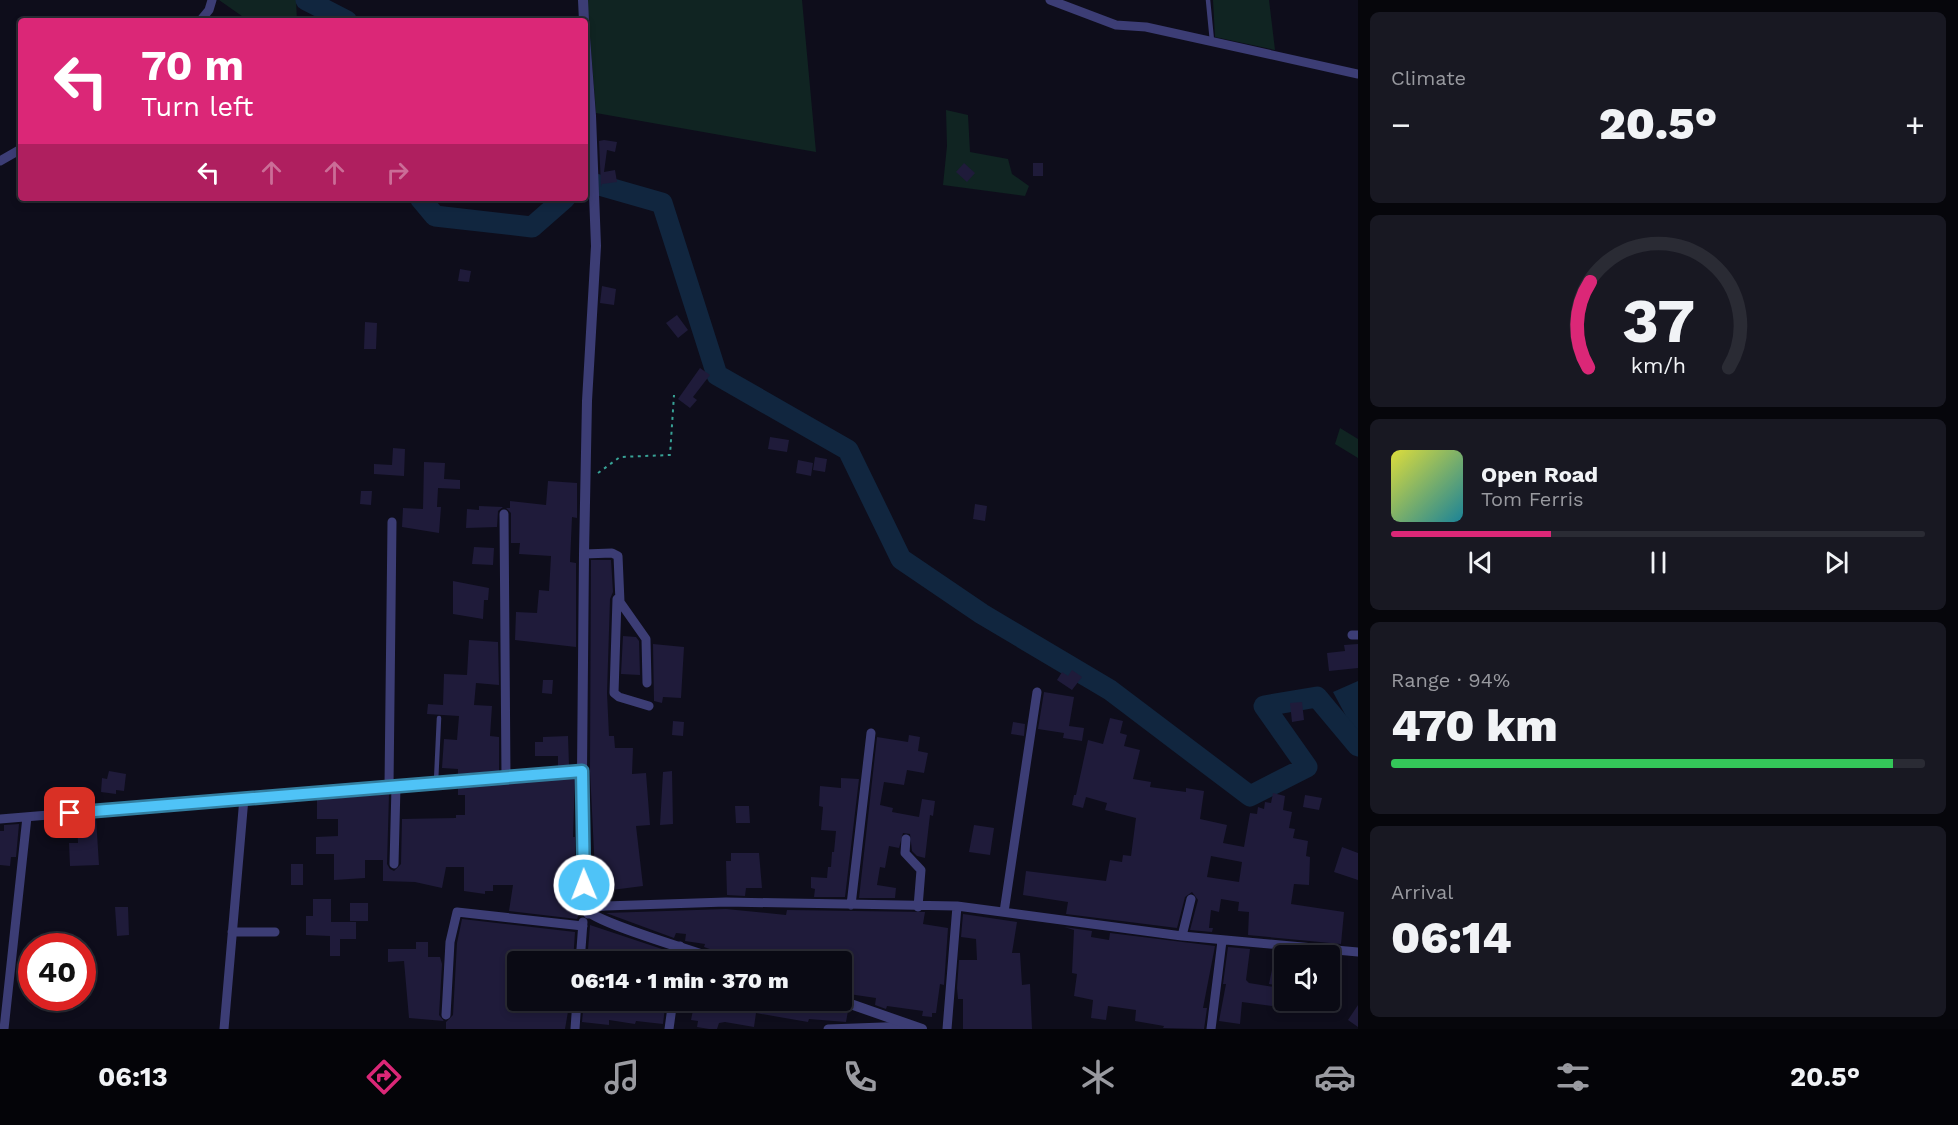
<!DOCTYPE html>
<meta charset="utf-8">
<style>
body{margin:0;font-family:"Work Sans",sans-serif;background:#181822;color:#f1f3f6;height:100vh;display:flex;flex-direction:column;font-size:22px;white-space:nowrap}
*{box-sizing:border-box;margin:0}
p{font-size:20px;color:#999aa0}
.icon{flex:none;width:33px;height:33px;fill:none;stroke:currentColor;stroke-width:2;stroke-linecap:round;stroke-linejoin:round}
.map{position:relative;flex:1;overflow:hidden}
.sheet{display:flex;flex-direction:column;gap:12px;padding:12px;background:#06060b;width:600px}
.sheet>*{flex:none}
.top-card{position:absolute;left:18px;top:18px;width:570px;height:183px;border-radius:6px;box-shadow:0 3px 9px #0003,0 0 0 2px #2a2b34;background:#db2777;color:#fff;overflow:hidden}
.fabs{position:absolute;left:1274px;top:945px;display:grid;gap:12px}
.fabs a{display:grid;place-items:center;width:66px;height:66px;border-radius:6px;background:#0a0a14;box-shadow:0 3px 9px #0003,0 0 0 2px #2a2b34;font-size:30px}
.speed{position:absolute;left:18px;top:933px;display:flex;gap:12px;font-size:30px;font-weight:700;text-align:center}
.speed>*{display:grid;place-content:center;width:78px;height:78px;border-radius:50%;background:#0a0a14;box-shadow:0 3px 9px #0003,0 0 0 2px #2a2b34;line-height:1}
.speed .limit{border:9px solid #d22;background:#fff;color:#111}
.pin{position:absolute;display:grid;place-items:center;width:51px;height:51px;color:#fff;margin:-26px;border-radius:12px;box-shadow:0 3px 9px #0006}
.me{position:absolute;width:66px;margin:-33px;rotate:359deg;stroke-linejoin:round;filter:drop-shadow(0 0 4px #0008)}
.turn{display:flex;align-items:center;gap:21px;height:126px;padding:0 24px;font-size:27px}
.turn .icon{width:78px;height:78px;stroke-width:2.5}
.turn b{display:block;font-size:42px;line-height:51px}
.lanes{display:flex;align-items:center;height:57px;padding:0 24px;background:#0003;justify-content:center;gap:30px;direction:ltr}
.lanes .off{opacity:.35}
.big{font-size:45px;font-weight:800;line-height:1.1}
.sheet .widget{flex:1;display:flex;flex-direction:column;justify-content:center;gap:9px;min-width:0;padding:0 21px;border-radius:9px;background:#181822}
.sheet .dial{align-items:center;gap:0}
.dial svg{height:156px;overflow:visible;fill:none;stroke:#2a2b34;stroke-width:7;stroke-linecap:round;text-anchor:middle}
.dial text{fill:#f1f3f6;stroke:none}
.song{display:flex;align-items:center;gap:18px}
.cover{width:72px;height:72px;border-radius:9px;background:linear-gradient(135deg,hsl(60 70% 55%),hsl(190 70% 35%))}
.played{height:6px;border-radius:3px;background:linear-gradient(90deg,#db2777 30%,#2a2b34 30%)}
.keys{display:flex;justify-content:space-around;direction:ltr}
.heat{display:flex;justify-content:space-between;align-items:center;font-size:33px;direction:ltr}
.charge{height:9px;border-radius:4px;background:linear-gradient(90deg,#34c759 94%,#2a2b34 0)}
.trip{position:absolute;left:507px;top:951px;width:345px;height:60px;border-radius:6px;background:#0a0a14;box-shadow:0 3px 9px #0003,0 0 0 2px #2a2b34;font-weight:800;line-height:60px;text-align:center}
.tab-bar{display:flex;height:96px;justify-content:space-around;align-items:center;background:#040408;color:#999aa0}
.tab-bar .icon{width:42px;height:42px}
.tab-bar .current{color:#db2777}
.tab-bar b{font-size:27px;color:#f1f3f6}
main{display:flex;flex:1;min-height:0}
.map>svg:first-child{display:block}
.green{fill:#102422}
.water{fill:#11263f}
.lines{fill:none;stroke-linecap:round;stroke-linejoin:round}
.river{stroke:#11263f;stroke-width:21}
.building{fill:#1f1b3a;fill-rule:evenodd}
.path{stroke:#38a296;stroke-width:2;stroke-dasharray:3 4.5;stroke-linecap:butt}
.service{stroke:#3c3d75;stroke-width:4.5}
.minor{stroke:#3c3d75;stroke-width:9}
.tertiary{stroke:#3c3d75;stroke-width:10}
.route-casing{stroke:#337fa1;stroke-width:15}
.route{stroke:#4fc3f7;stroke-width:10}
</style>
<main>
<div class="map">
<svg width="1358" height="1029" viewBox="0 0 1358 1029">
<rect width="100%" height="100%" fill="#0e0d1b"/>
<!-- green -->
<path class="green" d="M219,0H296L297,21H249Z
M587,0H802L816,152L596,113Z
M1213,0H1269L1275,50L1215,37Z
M946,110L968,115L970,152L1008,159L1012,174L1029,186L1025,196L943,185L947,146Z
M1340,428L1358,439V458L1335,444Z"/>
<!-- water -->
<path class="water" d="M1358,681V730L1354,731L1333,692Z"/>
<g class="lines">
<!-- river -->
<path class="river" d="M306,0L347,21
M585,181L662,203L717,375L848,450L901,559L982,614L1110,690L1250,796L1307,767L1264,706L1317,697L1358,746
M420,198L435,216L532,227L565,198"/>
</g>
<!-- building -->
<path class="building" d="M604,140L617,142L615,152L607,150L604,172L615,170L617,182L602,184L601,187L599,141Z
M964,163L975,173L967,182L956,172Z
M1033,163H1043V176H1033Z
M460,269L471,271L469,282L458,281Z
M602,286L616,289L614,305L600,303Z
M677,315L688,330L678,338L666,323Z
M365,322L377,323L376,349H364Z
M700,368L710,375L693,397L697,400L690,408L678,399Z
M770,437L789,440L787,452L768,449Z
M393,448L405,449L404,476L374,474V464L392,465Z
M815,457L827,459L825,472L813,470Z
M798,460L813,463L811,476L796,473Z
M424,462L445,463L444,479L460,480V489L438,488L437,507H441L439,533L402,527L403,508L423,509Z
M548,481L577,483V518L572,517L570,562L576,563V647L515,640L516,612L537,613L539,590L549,591L551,556L519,554L520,543H511V513L506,508H510V501L546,505Z
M361,491H372L371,505L360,504Z
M975,504L987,506L985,521L973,519Z
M479,506L503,507L498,511L497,527L466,528L467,509L479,510Z
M474,547L494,548L493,565L472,564Z
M591,560H611L613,592L610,599L607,693L609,736H614L615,748H633L632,774L646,773L650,825L636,826L643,886L596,892L590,771Z
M453,581L489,588L488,600H484L483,619L453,614Z
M623,636L636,637L639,641L640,675L621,674Z
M469,640L498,642L499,685L476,683L474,705L492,706L490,736L499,737V771L458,774V769L442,768L444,739L457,740L459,716L427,714L428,704L443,705L444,674L467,675Z
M653,644L684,647L681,698L663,697L662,703L654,701Z
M1358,644V668L1329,671L1327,653L1345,651L1344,645Z
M1072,670L1082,677L1072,690L1057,680L1062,672L1068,676Z
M543,680H553L552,694L542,693Z
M1044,692L1074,697L1069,726L1084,728L1082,741L1063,738L1064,733L1038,729Z
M1302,702L1304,720L1292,722L1290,703Z
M1110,718L1123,721L1120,733L1127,735L1124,746L1140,750L1133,779L1151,782L1150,787L1186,792V788L1204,791L1200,819L1227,825L1223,843L1244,847L1250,813L1257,814L1258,807L1264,809L1265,802L1271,803L1273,793L1285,796L1283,810L1292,812L1289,828L1295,829L1293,838L1308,841L1306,856L1310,857L1309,885L1294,884L1291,904L1344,912L1341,944L1248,935L1249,912L1238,911L1239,902L1221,899L1219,912L1211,910L1209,928H1213L1212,932L1190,930L1198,900L1192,892L1185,897L1177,928L1066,914L1068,902L1023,895L1026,871L1106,881L1110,860L1122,862L1123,855L1131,856L1136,818L1105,810L1107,803L1086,797L1083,808L1072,805L1074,795H1076L1088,740L1103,744ZM1211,856L1242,862L1239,882L1207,877Z
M673,721L684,722L683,736L672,735Z
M1013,722L1025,724L1024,736L1011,734Z
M909,735L920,737L918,751L928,753L924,773L907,770L904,785L884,782L880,805L893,808L892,812L919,817L922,799L935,801L933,816L930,815L925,858L917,856L912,851L910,834L903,833L899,848L889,846L885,868L880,867L877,885L896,888L895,898H859L877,737L908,742Z
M568,736L569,765L558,766V756H535V742H543V737Z
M109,771L126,774L124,791L116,790V794L101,792L102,778L107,779Z
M672,771L673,824L660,825L663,772Z
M575,778L573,837H575L576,894H573L576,895L579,914L577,919L509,911L513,885H493V891H485V894L464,891V867H446L442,888L415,882L383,881V860H365V878L334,880V854H316V837L338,836V819H317V800L389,794L387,864L390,869L394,871L401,864L402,819L456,818V815H465V795H458V788Z
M841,778L859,779L845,897H814L815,889L811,888V877L827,878L828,867H831L832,852H834L836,831L821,830L823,807L819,806L820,786L841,788Z
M47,795L60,796L59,805L46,804Z
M1305,795L1322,798L1319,810L1303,807Z
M735,806H749L750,823H736Z
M96,818L99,865L70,866L69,843H78L77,819Z
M19,824L16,857H11L10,866L0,865V831H4V825Z
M974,825L994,828L990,855L969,852Z
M1342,847L1358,853V880L1334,872Z
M731,853H759L762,888H746L745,896L727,895L726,861H731Z
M291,864H303V885H291Z
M313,899H331V922H356V939H340V956H330V936L306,935V916H313Z
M350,903H368V921H350Z
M115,907H128L129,935L117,936Z
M726,909L786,915L787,910L925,912L923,924L948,928L944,985L940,984L936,1013H932V1017L922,1016L923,1011L887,1006L886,1009L875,1005L876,998L842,993V962H758V959L724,954L704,947L705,944L685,941L686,934L676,933L674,938L606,913Z
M963,914L1017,922L1012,953H1020L1022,985L1030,984L1032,1029H963V999H958L957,988L959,960H977L976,939L961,937Z
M462,919L575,932L573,962H518V1000H570L565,1029H446V1022L453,1015L457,943Z
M590,925L671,952L670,962H587Z
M1064,927L1092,931L1091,937L1109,940L1110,933L1215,946L1203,1008H1207L1204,1029L1163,1028L1164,1026L1135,1021L1136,1010L1108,1006L1106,1020L1091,1018L1093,1000L1074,996L1077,974L1072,973L1074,930Z
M416,942H428V957H440L442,964L439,1015L444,1021L409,1018L404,961L388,962V949H416Z
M1228,947L1250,949L1246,980L1249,983L1274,987L1272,1006L1242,1002L1240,1024L1219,1021L1226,984H1223Z
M1276,951L1289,953V956H1284V986L1269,984Z
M584,1000H662L660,1006L665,1007L663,1024L636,1021L635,1024L609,1020V1025L582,1022Z
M695,1000H817L832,1003L848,1011L846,1022L809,1019L808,1022L756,1013L754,1027L725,1022L719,1023L717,1029H709L697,1027L698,1021L691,1020Z
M1358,1005V1027L1348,1020Z"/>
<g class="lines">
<!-- path -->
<path class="path" d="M598,473L620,457L670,455L674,395"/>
<!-- service -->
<path class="service" d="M1208,0L1212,41
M436,782L439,718"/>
<!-- minor -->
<path class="minor" d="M1050,0L1116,25L1146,27L1358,74
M200,21L209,10L212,0
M0,161L21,149
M504,514L506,777
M584,554L612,553L618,556L620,602L646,639L647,683
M617,599L614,693L619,697L649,706
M1352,635H1358
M389,786L392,522
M0,819L582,771
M906,839L905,853L921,870L918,907
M394,864L396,786
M851,905L871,733
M1004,912L1037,692
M588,914L597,907L605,906L726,902L957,906L1182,936L1191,899
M232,932H275
M1182,936L1358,952
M580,962L583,922
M678,962L680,946
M446,1015L450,942L457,912L583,926
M4,1029L27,817
M224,1029L244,798
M575,1029L577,1000
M669,1029L673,1000
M828,1029L910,1026
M947,1029L957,906
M1211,1029L1222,941"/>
<!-- tertiary -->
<path class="tertiary" d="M583,0L584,21
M585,37L591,116L596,246L587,401L584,554L582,771L584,908C594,923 701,953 725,962
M839,1000L922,1029"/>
</g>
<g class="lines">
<defs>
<path id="route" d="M70,813L582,771L584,885"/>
</defs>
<!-- route casing -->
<use href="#route" class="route-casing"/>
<!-- route -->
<use href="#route" class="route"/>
</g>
</svg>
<div class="fabs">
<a><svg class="icon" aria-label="sound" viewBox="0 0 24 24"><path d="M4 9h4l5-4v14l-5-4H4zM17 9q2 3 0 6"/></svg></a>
</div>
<div class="speed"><div class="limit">40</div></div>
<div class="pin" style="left:70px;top:813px;background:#d93025"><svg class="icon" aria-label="arrive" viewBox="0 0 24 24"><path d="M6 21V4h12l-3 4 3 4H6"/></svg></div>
<svg class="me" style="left:584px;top:885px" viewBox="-20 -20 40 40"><circle r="17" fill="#4fc3f7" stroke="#fff" stroke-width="3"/><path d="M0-11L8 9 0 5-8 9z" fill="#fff"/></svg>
<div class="trip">06:14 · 1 min · 370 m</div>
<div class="top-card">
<div class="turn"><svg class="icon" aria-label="left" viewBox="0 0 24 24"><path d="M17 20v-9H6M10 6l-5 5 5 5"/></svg><div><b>70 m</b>Turn left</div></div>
<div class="lanes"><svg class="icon" aria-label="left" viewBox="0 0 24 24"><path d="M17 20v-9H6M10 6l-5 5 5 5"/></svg><svg class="icon off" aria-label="ahead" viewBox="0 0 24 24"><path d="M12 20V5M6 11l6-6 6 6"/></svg><svg class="icon off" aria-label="ahead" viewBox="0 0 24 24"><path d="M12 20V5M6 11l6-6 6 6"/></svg><svg class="icon off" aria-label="right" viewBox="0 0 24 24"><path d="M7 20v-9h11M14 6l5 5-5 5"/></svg></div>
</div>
</div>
<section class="sheet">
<div class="widget"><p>Climate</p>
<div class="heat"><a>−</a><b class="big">20.5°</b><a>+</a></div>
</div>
<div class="widget dial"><svg viewBox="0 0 100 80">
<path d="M14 69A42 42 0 1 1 86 69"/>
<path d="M14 69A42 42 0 0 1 15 25" stroke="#db2777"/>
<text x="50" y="56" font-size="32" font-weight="700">37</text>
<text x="50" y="72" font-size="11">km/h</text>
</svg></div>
<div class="widget">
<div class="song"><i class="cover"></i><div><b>Open Road</b><p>Tom Ferris</p></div></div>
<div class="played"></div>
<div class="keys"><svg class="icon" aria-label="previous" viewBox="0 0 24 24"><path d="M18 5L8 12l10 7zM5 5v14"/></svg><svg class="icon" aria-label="pause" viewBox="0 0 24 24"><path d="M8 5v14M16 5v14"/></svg><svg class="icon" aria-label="next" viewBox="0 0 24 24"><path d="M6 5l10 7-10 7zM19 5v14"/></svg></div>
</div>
<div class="widget"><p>Range · 94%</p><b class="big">470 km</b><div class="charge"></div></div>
<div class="widget"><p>Arrival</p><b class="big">06:14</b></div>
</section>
</main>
<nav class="tab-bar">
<b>06:13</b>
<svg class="icon current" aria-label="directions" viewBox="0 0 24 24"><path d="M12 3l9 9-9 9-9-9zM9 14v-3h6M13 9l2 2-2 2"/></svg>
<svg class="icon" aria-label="music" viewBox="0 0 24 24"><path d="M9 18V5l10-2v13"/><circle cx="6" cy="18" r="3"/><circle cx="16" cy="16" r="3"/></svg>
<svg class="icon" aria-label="phone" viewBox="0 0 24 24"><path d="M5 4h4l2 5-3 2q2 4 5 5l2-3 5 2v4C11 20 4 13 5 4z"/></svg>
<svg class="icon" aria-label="climate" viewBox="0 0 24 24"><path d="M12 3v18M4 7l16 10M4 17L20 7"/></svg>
<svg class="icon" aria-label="car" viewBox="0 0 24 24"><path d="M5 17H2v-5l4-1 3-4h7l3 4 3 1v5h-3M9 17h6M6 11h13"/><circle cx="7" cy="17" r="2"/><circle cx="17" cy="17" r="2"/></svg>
<svg class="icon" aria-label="filters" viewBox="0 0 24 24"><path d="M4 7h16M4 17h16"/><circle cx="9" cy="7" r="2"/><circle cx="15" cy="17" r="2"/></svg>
<b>20.5°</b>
</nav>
